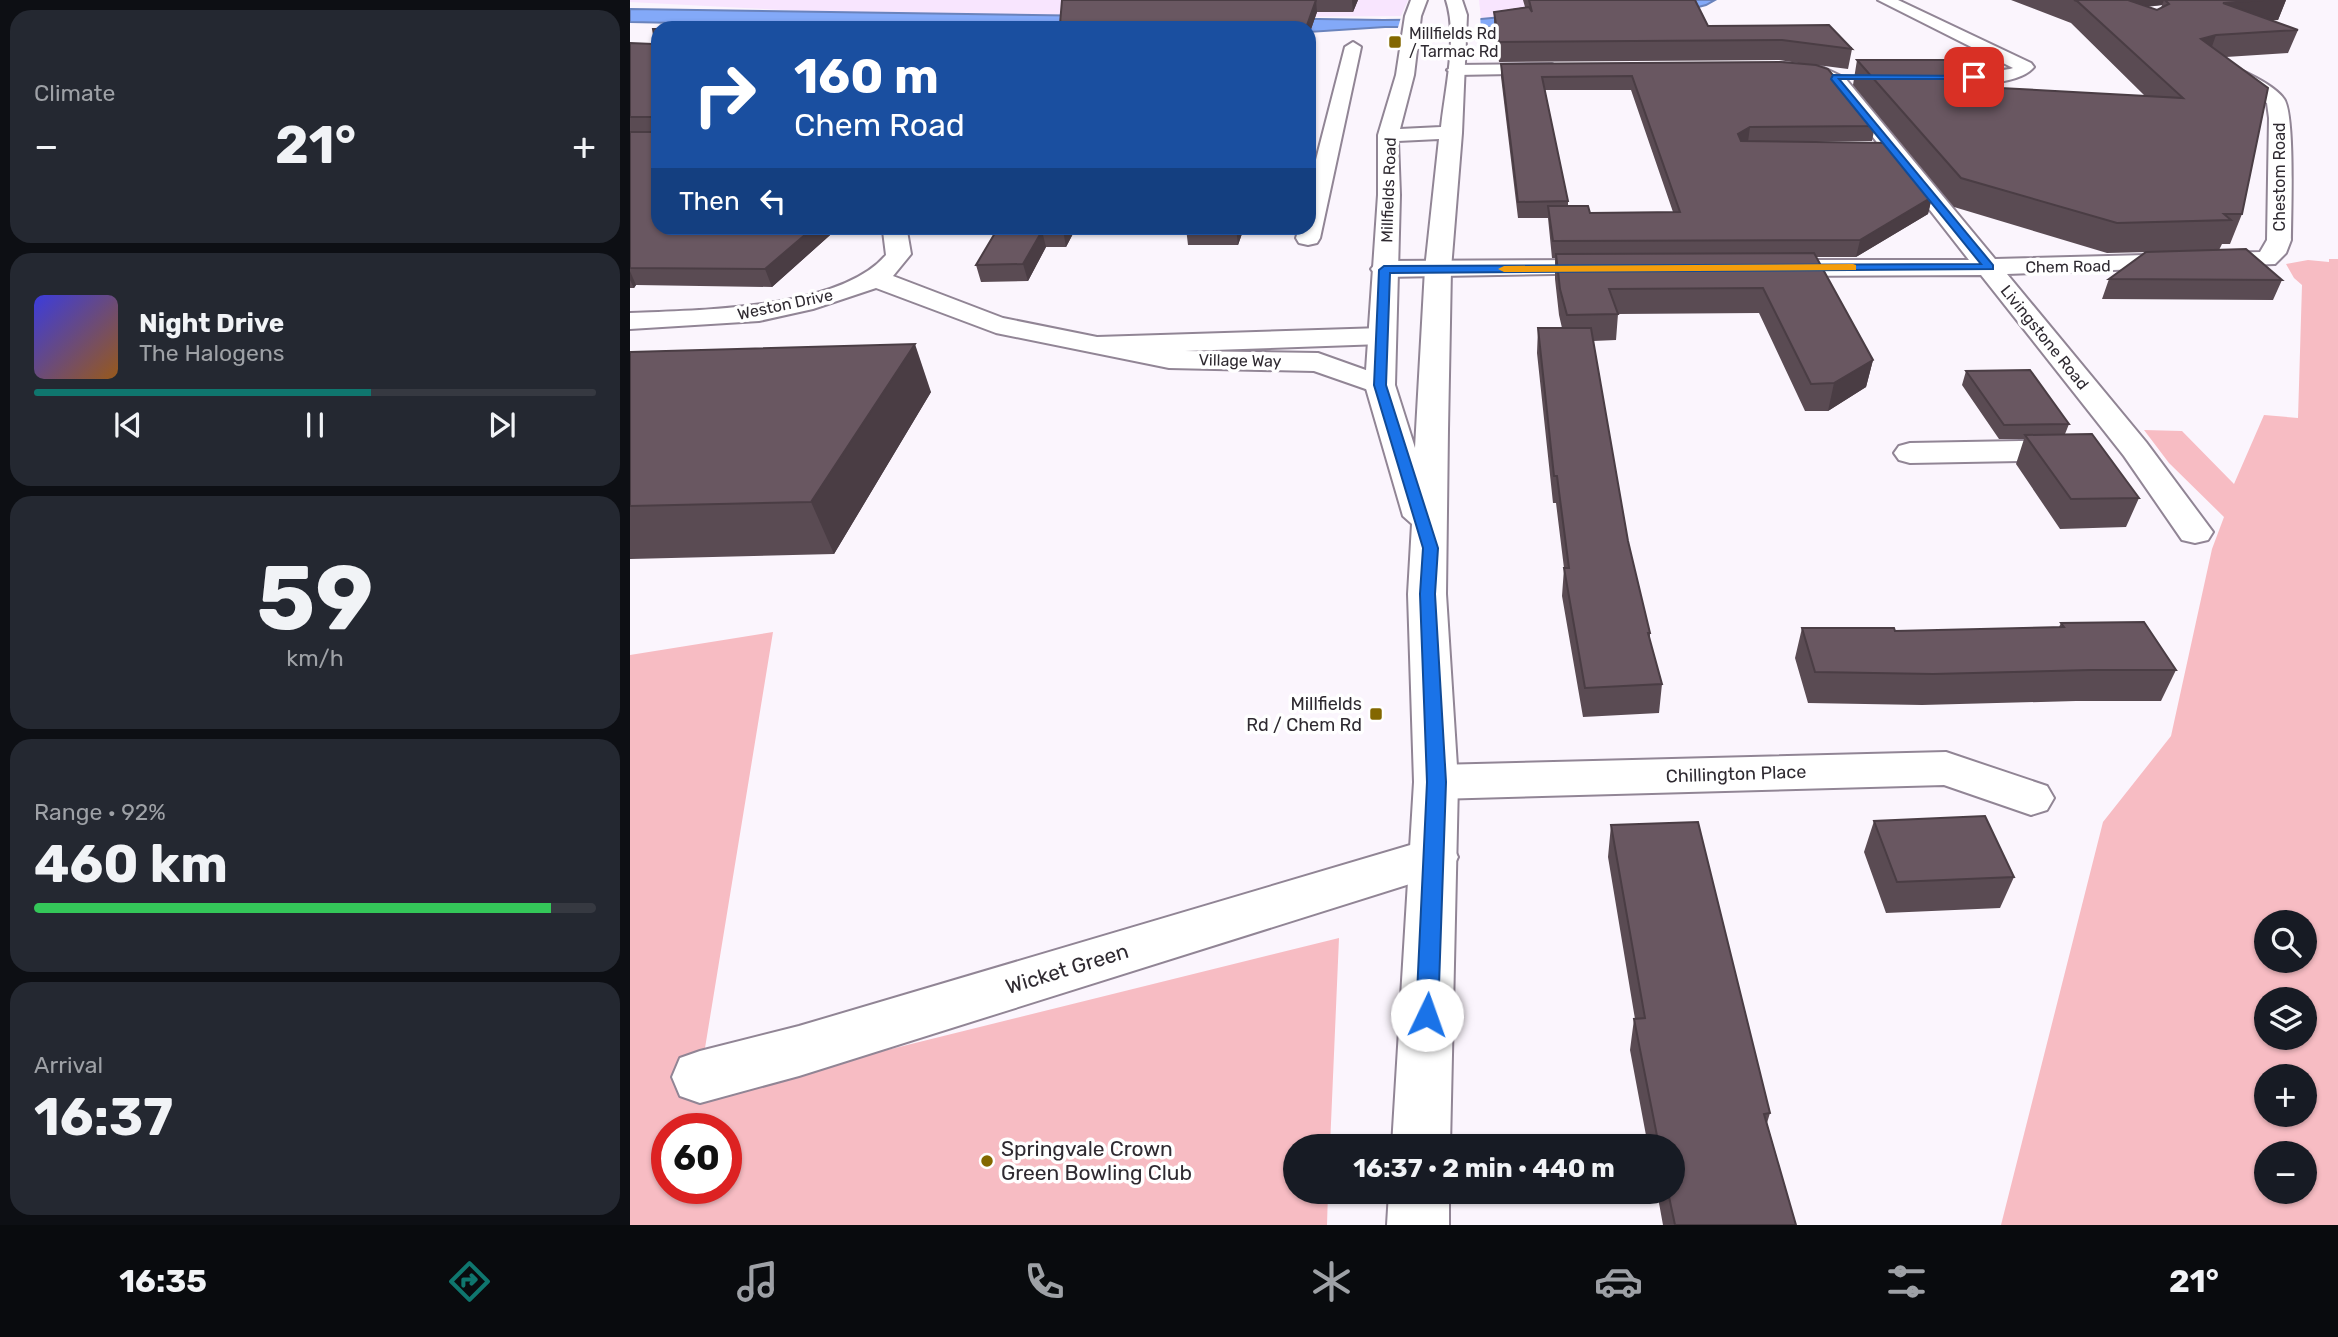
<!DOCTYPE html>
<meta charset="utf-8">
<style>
body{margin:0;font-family:Rubik,sans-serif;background:#242831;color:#f1f3f6;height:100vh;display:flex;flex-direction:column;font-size:26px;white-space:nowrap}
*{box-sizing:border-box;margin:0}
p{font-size:23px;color:#9ea1a6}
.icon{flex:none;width:38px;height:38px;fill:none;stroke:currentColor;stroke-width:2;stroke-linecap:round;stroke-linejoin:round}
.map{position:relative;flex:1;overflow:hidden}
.drawer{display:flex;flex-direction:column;gap:10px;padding:10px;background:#0d0f14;width:630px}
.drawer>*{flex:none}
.guide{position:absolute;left:21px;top:21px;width:665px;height:214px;border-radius:21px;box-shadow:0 2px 5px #0004;background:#1a4fa0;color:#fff;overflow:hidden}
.fabs{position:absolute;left:1624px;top:910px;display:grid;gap:14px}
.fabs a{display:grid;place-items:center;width:63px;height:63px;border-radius:50%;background:#171b24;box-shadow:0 2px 5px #0004;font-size:35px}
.speed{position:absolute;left:21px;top:1113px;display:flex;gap:14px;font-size:35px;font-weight:700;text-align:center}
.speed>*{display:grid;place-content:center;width:91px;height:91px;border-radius:50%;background:#171b24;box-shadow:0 2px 5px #0004;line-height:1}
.speed .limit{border:10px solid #d22;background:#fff;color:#111}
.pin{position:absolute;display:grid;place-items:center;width:60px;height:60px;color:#fff;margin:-30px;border-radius:14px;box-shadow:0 4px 10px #0006}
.me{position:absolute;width:77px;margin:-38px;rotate:3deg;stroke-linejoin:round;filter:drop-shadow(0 0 5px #0008)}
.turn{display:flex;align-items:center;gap:24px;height:147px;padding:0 28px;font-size:32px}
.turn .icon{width:91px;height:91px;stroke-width:2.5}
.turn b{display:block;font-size:49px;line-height:60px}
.then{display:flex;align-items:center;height:66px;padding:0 28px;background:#0003;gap:14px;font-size:26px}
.big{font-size:52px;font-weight:700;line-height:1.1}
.drawer .widget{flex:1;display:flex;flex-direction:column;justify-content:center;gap:10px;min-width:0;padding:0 24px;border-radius:21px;background:#242831}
.drawer .dial{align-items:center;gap:0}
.dial b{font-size:91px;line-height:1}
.song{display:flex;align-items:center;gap:21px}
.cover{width:84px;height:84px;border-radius:10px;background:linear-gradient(135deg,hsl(240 70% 55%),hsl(30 70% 35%))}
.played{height:7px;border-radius:4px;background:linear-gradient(90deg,#0f766e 60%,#363941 60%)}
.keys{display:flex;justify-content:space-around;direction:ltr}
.heat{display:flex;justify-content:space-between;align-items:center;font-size:38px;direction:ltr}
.charge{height:10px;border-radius:5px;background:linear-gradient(90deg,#34c759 92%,#363941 0)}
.trip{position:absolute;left:653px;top:1134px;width:402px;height:70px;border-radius:35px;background:#171b24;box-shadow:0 2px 5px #0004;font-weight:700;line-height:70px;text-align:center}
.menu{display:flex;height:112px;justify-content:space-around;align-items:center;background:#090b0e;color:#9ea1a6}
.menu .icon{width:49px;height:49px}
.menu .current{color:#0f766e}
.menu b{font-size:32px;color:#f1f3f6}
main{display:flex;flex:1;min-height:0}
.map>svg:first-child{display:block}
.built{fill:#f8e5fe}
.green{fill:#f7bcc3;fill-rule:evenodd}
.water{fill:#83a9f8;stroke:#6a83bc;stroke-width:2}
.pier{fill:#fbf5fd}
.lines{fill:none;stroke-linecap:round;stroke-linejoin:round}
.minor-casing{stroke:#918595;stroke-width:4}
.primary-casing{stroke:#918595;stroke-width:4}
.minor{fill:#fff;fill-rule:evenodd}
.primary{fill:#fff;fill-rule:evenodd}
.wall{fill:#5a4b53;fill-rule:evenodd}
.shaded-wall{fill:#4a3d44}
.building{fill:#695761;stroke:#4a3d44;stroke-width:2}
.route{fill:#1a73e8;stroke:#114b97;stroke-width:2}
.slow{fill:#f59e0b}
.poi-dot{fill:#836700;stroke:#fff;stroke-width:2.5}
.labels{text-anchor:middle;stroke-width:7;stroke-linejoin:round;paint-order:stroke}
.far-poi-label{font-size:16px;fill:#2f2a31;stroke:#fff;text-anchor:start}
.far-street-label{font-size:16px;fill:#2f2a31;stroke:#fff}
.poi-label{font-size:18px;fill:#2f2a31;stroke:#fff;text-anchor:end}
.street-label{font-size:18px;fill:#2f2a31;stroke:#fff}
.near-street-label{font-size:21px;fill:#2f2a31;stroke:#fff}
.near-poi-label{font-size:21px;fill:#2f2a31;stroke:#fff;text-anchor:start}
</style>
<main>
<section class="drawer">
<div class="widget"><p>Climate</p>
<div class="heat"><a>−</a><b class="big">21°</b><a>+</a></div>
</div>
<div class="widget">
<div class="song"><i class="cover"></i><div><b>Night Drive</b><p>The Halogens</p></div></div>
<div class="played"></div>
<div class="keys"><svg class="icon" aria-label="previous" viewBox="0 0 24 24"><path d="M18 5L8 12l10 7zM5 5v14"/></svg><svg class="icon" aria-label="pause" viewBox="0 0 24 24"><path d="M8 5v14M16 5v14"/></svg><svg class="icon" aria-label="next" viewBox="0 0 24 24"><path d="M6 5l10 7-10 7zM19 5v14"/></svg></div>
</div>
<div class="widget dial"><b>59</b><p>km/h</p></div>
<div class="widget"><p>Range · 92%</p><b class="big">460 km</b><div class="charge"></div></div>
<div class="widget"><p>Arrival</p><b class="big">16:37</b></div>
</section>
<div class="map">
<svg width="1708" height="1225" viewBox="0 0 1708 1225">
<rect width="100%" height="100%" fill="#fbf5fd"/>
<!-- built -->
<path class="built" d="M0,0H778L771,16L503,18L210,13L0,2Z
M849,0H1014L969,8L851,19Z"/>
<!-- green -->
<path class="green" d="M1699,259H1708V1225H1371L1473,822L1541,736L1582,549L1594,517L1539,463L1514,430L1552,431L1604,484L1634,415L1668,418L1672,285L1664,278L1656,264L1678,260L1699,262ZM1636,922H1675V961H1636ZM1636,999H1675V1038H1636ZM1636,1076H1675V1115H1636ZM1636,1153H1675V1192H1636Z
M143,632L67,1097L709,938L700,1146H665V1192H698L697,1225H0V655ZM37,1129H96V1188H37Z"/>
<!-- water -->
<path class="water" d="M1014,0H1085L1076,5L1049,12L876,27H755L679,32V28H286L0,22V9L753,20L851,19L969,8Z"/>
<!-- pier -->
<path class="pier" d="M850,15L851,29L767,31L771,17Z"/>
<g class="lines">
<defs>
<path id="minor" d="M1248,0H1268L1401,63L1404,67C1388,87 1324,87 1301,81L1298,77C1309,66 1363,75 1383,68Z
M723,42L731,47L690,238L687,243L678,245L669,243L666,238L669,228H679V187L715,47Z
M1154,63L1192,67L1215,78L1365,259L1630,252L1637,240L1639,118L1637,103L1584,69L1593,64C1609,68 1645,85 1654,99C1665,114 1661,215 1661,240L1656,253L1645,264L1377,274L1516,442L1583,532L1578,540L1565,543L1552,540L1494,456L1351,275L1138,276L1129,273L1125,268L1129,263L1138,260H1339L1203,86L1182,76L1148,72L1145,68Z
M922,64L931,69L928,73L826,75L817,70L826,65Z
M255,228H279L277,231L281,254L263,276L373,318L467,337L752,328L762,330L766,336L762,342L752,344L555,351L688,353L761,379L765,385L761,391L750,394L684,371L539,368L366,333L246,288L183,309L129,321L0,329V313C68,310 209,310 256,255L253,231Z
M976,260L985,263L989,268L985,273L754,277L745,274L741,269L745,264L754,261Z
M1442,440L1453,443L1458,450L1453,457L1442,460L1280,463L1269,460L1264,453L1269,446L1280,443Z
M1316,752L1417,786L1424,798L1417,810L1401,815L1314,785L806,799L790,794L784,782L790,770L806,765Z
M804,838L821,843L828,857L821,871L169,1076L70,1103L50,1096L42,1077L50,1058L70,1051L169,1026Z"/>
<path id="primary" d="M781,0H797L791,16L784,75L770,129L811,127C815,89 828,36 816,0H832L837,15L832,133L821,269L818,429L816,594L828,782L820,1146H762L784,782L778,594L782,524L773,516L735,385L748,195V135L766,75L775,16ZM809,139L795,269L785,448L765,385L770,195L768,141Z
M759,1192H819V1225H757Z"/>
</defs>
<!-- minor casing -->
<use href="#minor" class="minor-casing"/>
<!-- primary casing -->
<use href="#primary" class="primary-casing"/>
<!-- minor -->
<use href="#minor" class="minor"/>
<!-- primary -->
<use href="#primary" class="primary"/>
</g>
<!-- wall -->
<path class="wall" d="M432,0H728L723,12H687L679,35V28L430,24Z
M893,0H1065L1078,26L1222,49L1218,69L1187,65L1245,126L1242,141L1165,142L1302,197L1298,214L1226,257H1186L1243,360L1236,387L1198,411H1175L1129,313L988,314L986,340L963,341L998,541L1020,633V640L1032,684L1029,713L953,717L932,596L934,568L926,503H923L907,353L908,328H932L929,315L925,279V258H922L918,218H888L871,77V64L1181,65L1149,60L869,62L864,32V12L895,7ZM915,90H1001L1043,212L960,213L938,206V201Z
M1381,0H1656L1648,20H1640L1668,30L1658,53L1596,57L1612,214L1600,244H1592L1589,250L1652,280L1643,300L1472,299L1479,279L1518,252L1477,253L1324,207L1223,85L1227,60L1370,88L1515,96L1441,23ZM1532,5L1531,8L1527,10L1517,7Z
M28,29V228H208L142,287L6,285L4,288H0V132H23V131H0V43L23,44L25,41Z
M368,228H446L436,247H416L398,281L351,282L346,265Z
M556,228H614L608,245H558Z
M0,352L301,392L204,554L0,559Z
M1336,371L1439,424L1435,434L1509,498L1496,527L1430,529L1386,464L1394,439H1369L1332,385Z
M1431,623L1546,670L1531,701H1446L1292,705L1178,703L1165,658L1172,628L1265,631L1429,627Z
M1244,821L1384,877L1370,908L1256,913L1234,852Z
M981,825L1140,1113L1137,1123L1166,1225H1033L1027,1192H1043V1146H1018L1000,1050L1004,1019H1005L978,857Z"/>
<!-- shaded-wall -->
<path class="shaded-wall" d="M686,0L687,12L679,35V28H676Z
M722,0H728L723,12Z
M1501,0H1534L1532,5L1498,8Z
M1633,0H1656L1648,20L1585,25L1593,3Z
M1586,35L1578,58L1571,39Z
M1120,127L1118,142L1106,149L1108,134Z
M1302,197L1298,214L1226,257L1230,240Z
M183,228H208L142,287L135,269Z
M434,228H446L436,247L433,230Z
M606,228H614L608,245Z
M412,231L416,247L398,281L393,264Z
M0,271L6,285L4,288L0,280Z
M285,344L301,392L204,554L181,502Z
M1243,360L1236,387L1198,411L1204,383Z"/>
<!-- building -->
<path class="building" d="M432,0H686L676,28H98L430,24Z
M899,0H1065L1078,26L1199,25L1222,49L1152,40L869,42L864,12L899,7L902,12Z
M1444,0H1498L1527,10L1539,4L1535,0H1633L1593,3L1668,30L1586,35L1571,39L1638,88L1612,214H1594L1601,220L1487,223L1331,178L1227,60H1339L1370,88L1553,98L1447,1Z
M23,29H28V228H183L135,269L0,268V132H23L24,117H0V43L23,44L25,41Z
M1151,62L1186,65L1198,69L1245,126L1120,127L1108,134L1111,141L1258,143L1302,197L1230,240L923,241L918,206H958L960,213L1050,212L1002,76L912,77L938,201L888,202L871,64Z
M368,228H434L433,230L412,231L393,264L346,265Z
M556,228H606L556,229Z
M1616,249L1652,280L1479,279L1516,252Z
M1184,253L1243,360L1204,383L1181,384L1133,288L979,289L988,314L937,315L930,289L926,254Z
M908,328H961L998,541L1020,633H1018L1032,684L955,688L934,568H939L927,476H924Z
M285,344L181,502L0,506V352Z
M1400,370L1439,424L1374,425L1336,371Z
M1462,434L1509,498L1441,499L1395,435Z
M1514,622L1546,670H1460L1303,674L1185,672L1172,628H1264L1265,631L1434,627L1431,623Z
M1355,816L1384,877L1267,882L1244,821Z
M1068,822L1140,1113L1134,1114L1166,1225H1045L1038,1192H1043V1146H1029L1004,1019L1015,1018L981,825Z"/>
<!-- route -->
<path class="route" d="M1203,75L1347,76L1344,79H1209L1363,265V269L760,273L756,385L808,548L805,594L816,782L808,1015L805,1022L797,1025L789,1022L786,1015L797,782L790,594L793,548L744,385L749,270L754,266L1351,264L1201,79Z"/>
<!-- slow -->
<path class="slow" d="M1223,264L1226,265V270L874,272L868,269L874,266Z"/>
<!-- markers -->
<g class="poi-dot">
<rect x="758" y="35" width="14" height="14" rx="3.5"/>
<rect x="739" y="707" width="14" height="14" rx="3.5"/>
<circle cx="357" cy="1161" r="7"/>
</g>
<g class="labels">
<!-- far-poi labels -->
<g class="far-poi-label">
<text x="779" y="39">Millfields Rd<tspan x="779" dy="18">/ Tarmac Rd</tspan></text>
</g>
<!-- far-street labels -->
<g class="far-street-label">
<text transform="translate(1649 177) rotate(-90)" y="6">Chestom Road</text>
<text transform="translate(758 190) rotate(-88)" y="6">Millfields Road</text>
<text transform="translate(1438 266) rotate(-1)" y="6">Chem Road</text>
<text transform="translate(155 304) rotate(-12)" y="6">Weston Drive</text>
<text transform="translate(1415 337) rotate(51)" y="6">Livingstone Road</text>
<text transform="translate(610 360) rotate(1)" y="6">Village Way</text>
</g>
<!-- poi labels -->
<g class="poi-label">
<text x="732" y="710">Millfields<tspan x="732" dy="21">Rd / Chem Rd</tspan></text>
</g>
<!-- street labels -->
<g class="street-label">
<text transform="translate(1106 774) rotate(-2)" y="6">Chillington Place</text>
</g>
<!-- near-street labels -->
<g class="near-street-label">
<text transform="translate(437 969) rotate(-17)" y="7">Wicket Green</text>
</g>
<!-- near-poi labels -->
<g class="near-poi-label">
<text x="371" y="1156">Springvale Crown<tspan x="371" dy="24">Green Bowling Club</tspan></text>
</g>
</g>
</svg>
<div class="fabs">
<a><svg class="icon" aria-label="search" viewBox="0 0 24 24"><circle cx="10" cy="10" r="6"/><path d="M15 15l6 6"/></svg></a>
<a><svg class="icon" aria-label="layers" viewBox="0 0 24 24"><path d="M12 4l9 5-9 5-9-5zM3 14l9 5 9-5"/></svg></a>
<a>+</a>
<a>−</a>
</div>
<div class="speed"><div class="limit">60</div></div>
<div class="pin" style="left:1344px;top:77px;background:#d93025"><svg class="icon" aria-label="arrive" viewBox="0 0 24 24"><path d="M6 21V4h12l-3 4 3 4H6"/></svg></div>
<svg class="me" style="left:797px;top:1015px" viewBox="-20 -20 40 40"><circle r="19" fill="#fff"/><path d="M0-13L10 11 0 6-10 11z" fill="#1a73e8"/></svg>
<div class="trip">16:37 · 2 min · 440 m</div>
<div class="guide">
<div class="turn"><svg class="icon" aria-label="right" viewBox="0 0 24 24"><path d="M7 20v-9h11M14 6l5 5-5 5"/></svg><div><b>160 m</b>Chem Road</div></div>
<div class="then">Then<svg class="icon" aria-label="left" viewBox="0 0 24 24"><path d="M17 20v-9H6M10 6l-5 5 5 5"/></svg></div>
</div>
</div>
</main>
<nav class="menu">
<b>16:35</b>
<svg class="icon current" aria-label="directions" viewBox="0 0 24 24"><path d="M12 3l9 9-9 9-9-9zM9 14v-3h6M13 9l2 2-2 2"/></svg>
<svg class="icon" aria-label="music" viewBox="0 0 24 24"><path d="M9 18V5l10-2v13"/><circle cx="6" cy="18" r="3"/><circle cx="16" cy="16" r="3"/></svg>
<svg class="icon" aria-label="phone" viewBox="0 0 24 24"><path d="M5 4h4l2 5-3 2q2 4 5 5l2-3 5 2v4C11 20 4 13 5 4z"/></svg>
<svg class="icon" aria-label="climate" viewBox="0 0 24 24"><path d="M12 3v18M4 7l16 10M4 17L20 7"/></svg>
<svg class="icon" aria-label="car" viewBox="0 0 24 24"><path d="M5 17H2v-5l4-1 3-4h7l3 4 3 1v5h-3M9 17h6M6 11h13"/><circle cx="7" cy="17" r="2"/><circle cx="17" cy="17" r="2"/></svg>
<svg class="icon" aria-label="filters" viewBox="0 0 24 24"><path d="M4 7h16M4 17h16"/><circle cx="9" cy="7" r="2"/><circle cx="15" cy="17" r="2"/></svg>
<b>21°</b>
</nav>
